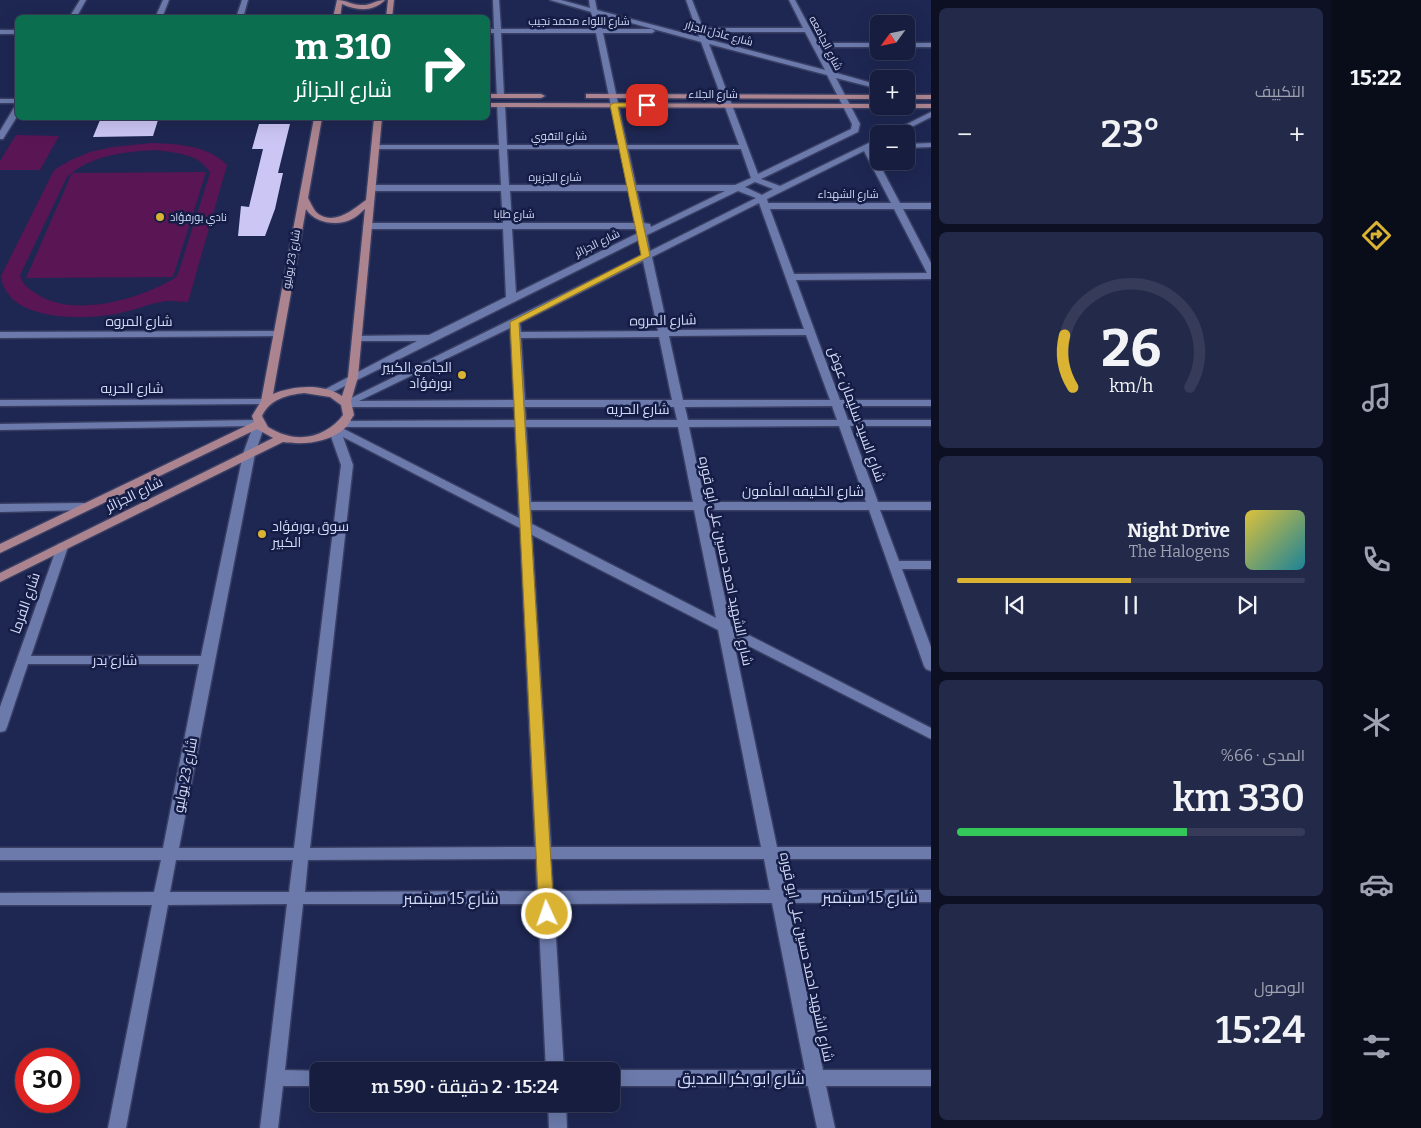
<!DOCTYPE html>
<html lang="ar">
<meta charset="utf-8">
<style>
body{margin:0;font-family:Bitter,Cairo,serif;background:#232a49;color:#f1f3f6;direction:rtl;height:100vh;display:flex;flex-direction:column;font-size:19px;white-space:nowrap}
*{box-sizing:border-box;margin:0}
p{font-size:16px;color:#9ea2b0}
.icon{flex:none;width:28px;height:28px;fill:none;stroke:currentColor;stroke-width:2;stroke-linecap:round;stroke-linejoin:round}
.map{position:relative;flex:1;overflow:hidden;direction:ltr}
.side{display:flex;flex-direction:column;gap:8px;padding:8px;background:#0c1022;width:400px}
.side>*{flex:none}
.guide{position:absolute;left:15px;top:15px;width:475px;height:105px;border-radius:8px;box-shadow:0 5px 20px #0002,0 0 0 1px #353b58;direction:rtl;background:#0b6e4f;color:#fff;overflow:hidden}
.needle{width:32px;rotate:237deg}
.buttons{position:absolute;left:870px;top:15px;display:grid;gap:10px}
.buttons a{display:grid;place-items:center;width:45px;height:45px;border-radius:8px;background:#161d3e;box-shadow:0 5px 20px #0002,0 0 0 1px #353b58;font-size:25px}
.speed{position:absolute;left:15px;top:1048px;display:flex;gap:10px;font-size:25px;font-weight:700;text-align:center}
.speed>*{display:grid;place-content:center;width:65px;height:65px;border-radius:50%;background:#161d3e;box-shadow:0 5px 20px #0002,0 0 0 1px #353b58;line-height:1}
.speed .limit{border:8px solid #d22;background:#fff;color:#111}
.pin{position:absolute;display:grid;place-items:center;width:42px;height:42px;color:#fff;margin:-21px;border-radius:10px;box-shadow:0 2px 8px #0006}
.me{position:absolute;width:55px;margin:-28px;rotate:357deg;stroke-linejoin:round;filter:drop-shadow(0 0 4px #0008)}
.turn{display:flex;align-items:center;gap:18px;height:105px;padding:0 15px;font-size:22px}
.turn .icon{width:65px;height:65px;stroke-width:2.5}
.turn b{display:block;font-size:35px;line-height:42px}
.big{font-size:38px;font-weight:600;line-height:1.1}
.side .card{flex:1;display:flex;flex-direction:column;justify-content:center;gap:8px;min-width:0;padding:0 18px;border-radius:8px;background:#232a49}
.side .dial{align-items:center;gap:0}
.dial svg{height:130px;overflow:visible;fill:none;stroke:#353b58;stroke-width:7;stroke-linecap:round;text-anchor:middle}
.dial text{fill:#f1f3f6;stroke:none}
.song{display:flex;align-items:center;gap:15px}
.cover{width:60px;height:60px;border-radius:8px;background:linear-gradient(135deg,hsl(50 70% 55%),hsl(190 70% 35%))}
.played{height:5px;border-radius:2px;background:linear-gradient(90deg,#dab333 50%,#353b58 50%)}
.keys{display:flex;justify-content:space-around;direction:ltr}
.heat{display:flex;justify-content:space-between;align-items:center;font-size:28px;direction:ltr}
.charge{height:8px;border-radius:4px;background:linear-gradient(90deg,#34c759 66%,#353b58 0)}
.trip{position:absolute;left:310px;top:1062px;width:310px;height:50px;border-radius:8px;background:#161d3e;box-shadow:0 5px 20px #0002,0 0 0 1px #353b58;font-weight:600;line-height:50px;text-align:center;direction:rtl}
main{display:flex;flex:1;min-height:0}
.menu{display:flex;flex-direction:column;width:90px;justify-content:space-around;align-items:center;background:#090c19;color:#9ea2b0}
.menu .icon{width:35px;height:35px}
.menu .active{color:#dab333}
.menu b{font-size:22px;color:#f1f3f6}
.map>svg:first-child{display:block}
.green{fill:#5a1555;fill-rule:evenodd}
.building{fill:#ccc6f5}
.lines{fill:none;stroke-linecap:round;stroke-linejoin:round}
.minor-casing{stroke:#393f64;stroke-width:3}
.major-casing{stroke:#393f64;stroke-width:3}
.minor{fill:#6b7aab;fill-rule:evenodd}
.major{fill:#ab848f;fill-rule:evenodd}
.route{fill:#dab333;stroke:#8e7421}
.poi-dot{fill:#dab333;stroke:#151d46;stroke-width:2}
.labels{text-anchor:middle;stroke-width:5;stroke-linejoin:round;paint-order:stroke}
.far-street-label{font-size:11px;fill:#d1daf5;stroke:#151d46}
.far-poi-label{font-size:11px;fill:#d1daf5;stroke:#151d46;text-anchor:start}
.street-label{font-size:14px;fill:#d1daf5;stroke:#151d46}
.poi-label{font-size:14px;fill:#d1daf5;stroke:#151d46;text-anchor:end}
.near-street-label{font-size:16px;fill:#d1daf5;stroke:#151d46}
</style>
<main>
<nav class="menu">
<b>15:22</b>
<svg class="icon active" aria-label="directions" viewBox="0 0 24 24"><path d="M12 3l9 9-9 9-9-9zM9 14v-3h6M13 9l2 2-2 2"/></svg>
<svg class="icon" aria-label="music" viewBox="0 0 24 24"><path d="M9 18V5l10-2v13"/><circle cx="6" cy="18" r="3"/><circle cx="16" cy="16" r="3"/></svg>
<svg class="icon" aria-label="phone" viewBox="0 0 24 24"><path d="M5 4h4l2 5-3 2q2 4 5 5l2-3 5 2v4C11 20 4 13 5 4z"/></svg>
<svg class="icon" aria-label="climate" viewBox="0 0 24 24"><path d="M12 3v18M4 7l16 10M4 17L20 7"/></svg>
<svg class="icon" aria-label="car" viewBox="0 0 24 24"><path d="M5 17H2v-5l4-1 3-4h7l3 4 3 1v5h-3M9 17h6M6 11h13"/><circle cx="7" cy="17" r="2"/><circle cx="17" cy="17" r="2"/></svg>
<svg class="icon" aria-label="filters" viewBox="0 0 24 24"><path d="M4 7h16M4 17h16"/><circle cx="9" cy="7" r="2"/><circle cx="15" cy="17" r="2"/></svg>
</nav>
<section class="side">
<div class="card"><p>التكييف</p>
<div class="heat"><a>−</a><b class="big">23°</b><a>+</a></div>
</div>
<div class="card dial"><svg viewBox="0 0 100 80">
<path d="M14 69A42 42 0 1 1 86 69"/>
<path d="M14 69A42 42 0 0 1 9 37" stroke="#dab333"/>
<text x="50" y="56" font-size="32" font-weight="700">26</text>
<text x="50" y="72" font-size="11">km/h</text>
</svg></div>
<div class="card">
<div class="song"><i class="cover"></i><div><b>Night Drive</b><p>The Halogens</p></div></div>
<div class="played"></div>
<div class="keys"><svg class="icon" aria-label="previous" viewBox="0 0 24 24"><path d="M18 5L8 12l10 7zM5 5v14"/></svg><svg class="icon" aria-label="pause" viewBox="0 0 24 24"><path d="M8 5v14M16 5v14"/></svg><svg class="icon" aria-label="next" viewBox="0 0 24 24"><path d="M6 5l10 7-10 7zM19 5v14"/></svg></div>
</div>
<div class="card"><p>المدى · 66%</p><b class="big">330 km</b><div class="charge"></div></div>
<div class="card"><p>الوصول</p><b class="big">15:24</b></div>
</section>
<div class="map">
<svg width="931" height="1128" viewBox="0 0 931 1128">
<rect width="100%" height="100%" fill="#1e2752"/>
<!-- green -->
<path class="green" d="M16,135L59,136L40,170H0V161Z
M152,143C178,144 207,145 227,165L188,302C180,302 170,300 161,302C144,305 127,313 109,315C77,320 6,320 1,276L53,172L57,168L71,160L90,152L113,147ZM155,150C175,153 200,153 210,173L178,274L175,278C140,299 70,320 34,292C27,288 22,283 20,275L67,177C91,155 124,152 155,150Z
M206,172L173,277L26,278L72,173Z"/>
<!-- building -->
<path class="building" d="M100,120H158L153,136L93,137Z
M259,124H290L278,173H283L275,209L265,236H238L241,206L249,207L263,149H252Z"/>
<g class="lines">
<defs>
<path id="minor" d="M80,0H86L76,18H69Z
M163,0H169L162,18H155Z
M242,0H248L243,18H236Z
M493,0H499L501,29H595L591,12L550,0H561L590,8L589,0H595L597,10L699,37L686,0H692L703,28H803L789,0H795L818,43H879V47H820L833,72L879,85V89L836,78L860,124L858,132L761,179L780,186L879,138L877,144L879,146L871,148L900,203H931V209H903L931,263V279L796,280L840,400H931V406H843L848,420H931V426H850L878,502H931V510H880L899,561H931V569H902L931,647V671L926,669L924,666L869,510H706L731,626L931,728V739L733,638L777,847H931V859H779L786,890H931V902L788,903L823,1070H931V1086H826L835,1128H817L808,1086H611V1071H608L611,1070H805L772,903L554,904L564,1071H546L538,904H303L285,1070L322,1071H319V1086H283L278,1128H260L287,904L168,905L126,1128H108L152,905H0V893L154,892L161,860H0V848H163L199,664H28L7,727L5,731L0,732V707L58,544L62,543L68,547L31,656H201L243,454L253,426L0,430V424L258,420L265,424L255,454L179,848H294L341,465L329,431L334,428H342L519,518L515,427H345L339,424L345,421L515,420L514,407H349L341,403L642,255L639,240L329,394H321L320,392L417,341H356L352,340V336L429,335L506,297L503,229H367L363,226L367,223H503L501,191H371L367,188L371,185H501L499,149H375L371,147L372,145H499L497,105L501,103L505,105L507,145H619L596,33H501L504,96L497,98L494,33H488V29H494ZM598,14L701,42L739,145H627L603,33H652L655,31L652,29H602ZM704,32H805L825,70L707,39ZM709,44L827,75L852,124L851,129L758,174ZM507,149H620L628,185H509ZM628,149H741L751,178L735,185H636ZM864,151L891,203H768L767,199ZM755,182L773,189L762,195L745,187ZM510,191H629L635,223H512ZM637,191H725L651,227L650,224L644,223ZM738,191L756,198L650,251L647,235ZM759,203L804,329L668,330L652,257ZM770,209H894L927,273L794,274ZM512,229H637L638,233L516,293ZM643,261L658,331L521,332L520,323ZM510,328L514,400L359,401ZM806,335L830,400H683L669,336ZM659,337L672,400H525L521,338ZM832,406L837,420H688L685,407ZM525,407H674L677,420H526ZM839,426L866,502H705L689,427ZM526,427H678L693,502H531ZM343,437L520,528L535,847L310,848L353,465ZM531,510H694L716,618L532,524ZM532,535L718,630L761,847H551ZM536,859L537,891L305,892L308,860ZM551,859H764L770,890L553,891ZM176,860H293L289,892H170Z
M0,30H18V34H0Z
M906,43H931V47H906Z
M0,99H18V103H0Z
M15,106H18V115L3,139H0V131Z
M931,112V117L898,134H887Z
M931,143V147L906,148V144Z
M277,331L282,334L281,336L0,338V332Z
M265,399L270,402L269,404L0,406V400Z
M84,503L90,507L88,510L0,512V504Z
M548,1104H566L567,1128H549Z"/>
<path id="major" d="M337,0C346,0 352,5 361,5C370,6 376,0 385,0C373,12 357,11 342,4L340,18H333Z
M388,0H394L392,18H386Z
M488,94H541L545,96L541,98H488Z
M586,94L879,95V99L589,98H586Z
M906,95H931V99H906Z
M488,103L879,104V106H883L879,108L488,107Z
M906,104H931V108H903L902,106H906Z
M314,118H322L308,198C310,202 313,208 316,212C332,227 353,210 366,200L374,118H382L358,377L351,401L354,415C351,419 349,425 345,428C329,443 303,445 283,442L0,582V573L273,438L257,429L0,553V544L254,422L252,416L261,401ZM306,209C314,223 338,227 352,219C357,217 361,212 365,209L348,377L342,396C322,383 293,386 273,394ZM304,393L330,397L341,405L343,415C331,432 307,442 286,435C280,434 274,430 268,427L262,416C270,399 287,395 304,393Z"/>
</defs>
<!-- minor casing -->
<use href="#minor" class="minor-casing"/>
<!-- major casing -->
<use href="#major" class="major-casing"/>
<!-- minor -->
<use href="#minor" class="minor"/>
<!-- major -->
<use href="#major" class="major"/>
</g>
<!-- route -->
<path class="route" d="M614,103H647L650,105L647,107H618L650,256L519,323L554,914L552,918L547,920L541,918L539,914L510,322L641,255L610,105Z"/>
<!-- markers -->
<g class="poi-dot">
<circle cx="160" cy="217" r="5"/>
<circle cx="462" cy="375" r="5"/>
<circle cx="262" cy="534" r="5"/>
</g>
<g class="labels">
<!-- far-street labels -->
<g class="far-street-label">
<text x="579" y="25">شارع اللواء محمد نجيب</text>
<text transform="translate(719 33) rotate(15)" y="4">شارع عادل الجزار</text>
<text transform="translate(826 43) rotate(63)" y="4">شارع الجامعه</text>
<text x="713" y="98">شارع الجلاء</text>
<text x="559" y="140">شارع التقوي</text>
<text x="555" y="181">شارع الجزيره</text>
<text x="848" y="198">شارع الشهداء</text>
<text x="514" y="218">شارع طابا</text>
<text transform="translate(597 243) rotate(-26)" y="4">شارع الجزائر</text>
<text transform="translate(291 259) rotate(-80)" y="4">شارع 23 يوليو</text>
</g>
<!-- far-poi labels -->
<g class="far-poi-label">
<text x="170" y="221">نادي بورفؤاد</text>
</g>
<!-- street labels -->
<g class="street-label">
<text transform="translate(663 320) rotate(-1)" y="5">شارع المروه</text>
<text x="139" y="326">شارع المروه</text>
<text x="132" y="393">شارع الحريه</text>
<text x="638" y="414">شارع الحريه</text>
<text transform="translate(857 414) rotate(70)" y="5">شارع السيد سليمان عوض</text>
<text x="803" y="496">شارع الخليفه المأمون</text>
<text transform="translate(134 494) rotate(-26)" y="5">شارع الجزائر</text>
<text transform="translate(726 561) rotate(78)" y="5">شارع الشهيد احمد حسين على ابو قوره</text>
<text transform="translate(25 603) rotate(-71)" y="5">شارع الفرما</text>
<text x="115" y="665">شارع بدر</text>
<text transform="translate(185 775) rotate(-79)" y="5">شارع 23 يوليو</text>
<text transform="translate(807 957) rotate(78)" y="5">شارع الشهيد احمد حسين على ابو قوره</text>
</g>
<!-- poi labels -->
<g class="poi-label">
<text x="452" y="372">الجامع الكبير<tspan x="452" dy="16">بورفؤاد</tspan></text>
<text x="272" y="531" text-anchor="start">سوق بورفؤاد<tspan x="272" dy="16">الكبير</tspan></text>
</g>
<!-- near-street labels -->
<g class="near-street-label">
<text x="870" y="903">شارع 15 سبتمبر</text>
<text x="451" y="904">شارع 15 سبتمبر</text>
<text x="741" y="1084">شارع ابو بكر الصديق</text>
</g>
</g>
</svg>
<div class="buttons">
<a><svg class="needle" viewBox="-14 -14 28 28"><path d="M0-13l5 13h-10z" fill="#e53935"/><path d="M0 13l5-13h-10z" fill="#9ea2b0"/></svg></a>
<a>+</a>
<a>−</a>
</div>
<div class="speed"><div class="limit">30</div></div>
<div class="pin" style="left:647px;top:105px;background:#d93025"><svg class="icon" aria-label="arrive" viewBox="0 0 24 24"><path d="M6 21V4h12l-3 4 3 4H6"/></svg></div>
<svg class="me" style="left:547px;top:914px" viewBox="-20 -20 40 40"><circle r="17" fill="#dab333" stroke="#fff" stroke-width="3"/><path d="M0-11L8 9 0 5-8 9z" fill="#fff"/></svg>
<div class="trip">15:24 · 2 دقيقة · 590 m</div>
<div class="guide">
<div class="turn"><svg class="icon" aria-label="right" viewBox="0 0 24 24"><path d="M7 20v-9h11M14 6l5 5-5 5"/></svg><div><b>310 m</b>شارع الجزائر</div></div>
</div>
</div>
</main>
